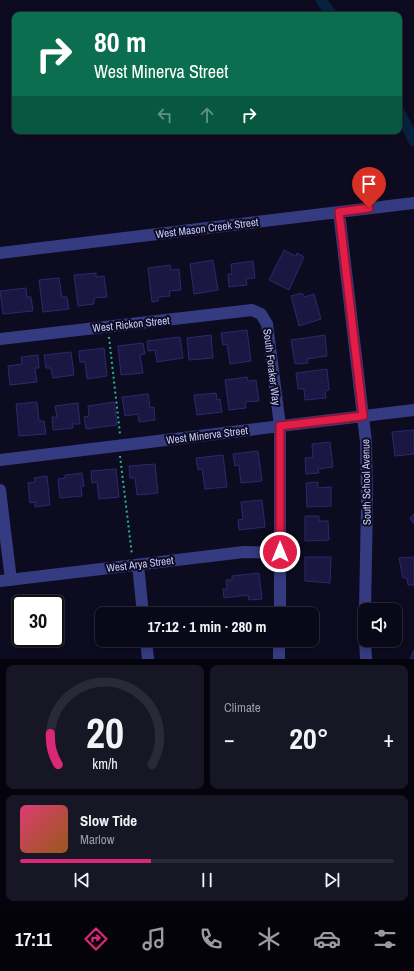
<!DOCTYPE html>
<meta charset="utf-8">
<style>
body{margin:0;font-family:"Archivo Narrow",sans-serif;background:#171625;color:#f1f3f6;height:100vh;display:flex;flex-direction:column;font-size:15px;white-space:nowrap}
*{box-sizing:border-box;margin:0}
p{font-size:13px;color:#999aa2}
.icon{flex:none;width:22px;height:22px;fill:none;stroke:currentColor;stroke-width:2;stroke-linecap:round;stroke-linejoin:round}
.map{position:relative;height:659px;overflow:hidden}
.details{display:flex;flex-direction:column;gap:6px;padding:6px;background:#05040d;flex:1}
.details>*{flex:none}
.hud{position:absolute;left:12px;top:12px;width:390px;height:122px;border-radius:8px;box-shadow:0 2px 6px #0003,0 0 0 1px #292937;background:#0b6e4f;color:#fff;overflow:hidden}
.buttons{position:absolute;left:358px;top:603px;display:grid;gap:8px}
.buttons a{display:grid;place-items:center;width:44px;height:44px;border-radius:8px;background:#090818;box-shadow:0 2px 6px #0003,0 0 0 1px #292937;font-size:20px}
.speed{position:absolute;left:12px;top:595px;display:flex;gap:8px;font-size:20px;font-weight:700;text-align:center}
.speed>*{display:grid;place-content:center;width:52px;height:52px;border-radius:50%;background:#090818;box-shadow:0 2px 6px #0003,0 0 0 1px #292937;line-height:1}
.speed .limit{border:2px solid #111;border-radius:6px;background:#fff;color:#111}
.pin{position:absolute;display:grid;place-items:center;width:34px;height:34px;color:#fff;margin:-41px -17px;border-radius:50% 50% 50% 0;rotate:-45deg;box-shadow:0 0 4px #0007}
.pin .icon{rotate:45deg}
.me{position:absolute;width:44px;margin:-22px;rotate:0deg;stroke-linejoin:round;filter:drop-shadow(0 0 3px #0008)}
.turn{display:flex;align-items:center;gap:14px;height:84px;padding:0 16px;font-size:18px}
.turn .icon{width:52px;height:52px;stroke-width:2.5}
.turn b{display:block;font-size:28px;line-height:34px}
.lanes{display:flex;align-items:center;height:38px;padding:0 16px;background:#0003;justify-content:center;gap:20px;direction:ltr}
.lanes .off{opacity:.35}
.big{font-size:30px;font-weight:700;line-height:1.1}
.details .tile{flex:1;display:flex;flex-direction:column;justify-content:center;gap:6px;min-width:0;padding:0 14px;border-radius:8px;background:#171625}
.details .dial{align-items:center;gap:0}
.dial svg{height:104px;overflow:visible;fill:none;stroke:#292937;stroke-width:7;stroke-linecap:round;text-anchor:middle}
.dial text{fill:#f1f3f6;stroke:none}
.song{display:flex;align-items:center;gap:12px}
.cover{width:48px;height:48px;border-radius:6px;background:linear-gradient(135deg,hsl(340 70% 55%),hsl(30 70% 35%))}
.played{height:4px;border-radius:2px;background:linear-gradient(90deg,#db2777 35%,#292937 35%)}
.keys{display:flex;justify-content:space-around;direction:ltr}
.heat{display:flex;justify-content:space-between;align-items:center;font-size:22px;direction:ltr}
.details .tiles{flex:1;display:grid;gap:6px;grid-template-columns:1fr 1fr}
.tile:last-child{grid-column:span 2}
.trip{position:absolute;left:95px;top:607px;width:224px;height:40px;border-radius:8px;background:#090818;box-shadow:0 2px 6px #0003,0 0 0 1px #292937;font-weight:700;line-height:40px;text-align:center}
.tab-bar{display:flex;height:64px;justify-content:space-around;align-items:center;background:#04030a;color:#999aa2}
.tab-bar .icon{width:28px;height:28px}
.tab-bar .active{color:#db2777}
.tab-bar b{font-size:18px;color:#f1f3f6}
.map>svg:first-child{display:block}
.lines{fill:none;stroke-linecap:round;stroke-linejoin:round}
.canal{stroke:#07223e;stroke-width:11}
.building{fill:#1a1742;stroke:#2d286f}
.path{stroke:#28b69b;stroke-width:2;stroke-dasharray:2 3;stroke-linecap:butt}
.minor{stroke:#343b81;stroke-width:12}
.route-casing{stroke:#92132f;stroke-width:10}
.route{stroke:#e11d48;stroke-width:7}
.labels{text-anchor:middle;stroke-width:4;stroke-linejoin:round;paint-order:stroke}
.street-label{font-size:11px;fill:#cacbff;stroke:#0c0b20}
</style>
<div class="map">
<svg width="414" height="659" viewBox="0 0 414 659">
<rect width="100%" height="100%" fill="#0c0b20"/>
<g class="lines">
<!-- canal -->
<path class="canal" d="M321,0L332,15
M399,111L414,141"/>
</g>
<!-- building -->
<path class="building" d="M284,250L296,256L297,253L304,257L289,290L269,280Z
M213,260L218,290L194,294L190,264Z
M253,261L255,278L246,279L247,285L229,287L228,274H232L231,264Z
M170,265L171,270L179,269L181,290L169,291L170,296L158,297V301L152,302L148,268Z
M96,273V277L104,276L107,297L94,298V304L78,306L74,275Z
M59,278L62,297H67L69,309L43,312L39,280Z
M26,288L27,297H31L33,311L3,314L0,291Z
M302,293L304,297L314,294L321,319L299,326L291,296Z
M247,330L251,361L230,364L227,344L223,345L221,333Z
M211,335L213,358L189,360L187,338Z
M325,335L327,356L307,359L308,363L295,364L291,340Z
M180,337L183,358L157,362L155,350L148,351L147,341Z
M143,343L145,354L140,355L143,373L121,375L118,346Z
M104,348L107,376L87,379L85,362H80L79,351Z
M71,352L74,375L53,378L51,368H46L44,355Z
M38,355L39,368H35L37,382L10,385L8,366L22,364L21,357Z
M327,369L329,390L325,391L326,398L305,400L304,389H298L296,373Z
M247,377L248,381L256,380L259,401L245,402L246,408L229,410L225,380Z
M216,393L217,400L220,399L222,412L197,415L194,395Z
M148,394L150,408L154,407L155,420L139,422L138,414L125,416L122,397Z
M37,402L39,421H44L46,434L19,436L16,404Z
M114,402L117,425L86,429L84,417L89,416L88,406Z
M78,403L80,424H72L73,428L53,430L52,417H57L55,406Z
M414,430V454L395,456L392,432Z
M330,442L333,467L318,469L319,473L306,474L305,458L313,457L312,444Z
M258,451L262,481L241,483L239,465L235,466L233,454Z
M223,455L227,487L205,489L202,469L198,470L196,458Z
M155,464L158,493L137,495L135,478H130L129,466Z
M116,469L119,497L99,499L97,482L92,483L91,471Z
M82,473L84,486H81L82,496L60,498L58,479L65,478V475Z
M47,476L50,505L35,507V502L30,503L28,483L35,482L34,478Z
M318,482V488L331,487V506L307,507L306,483Z
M262,500L265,527L239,530L238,520L243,519L241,502Z
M414,514V524L410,518Z
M305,516H319V521H328L329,540L305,541Z
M305,557H331L330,583L305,581Z
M414,557V585H408L407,578H403L399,558Z
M259,573L262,599L249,600L248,595L224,598L223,589H227L226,580H232V576Z
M414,650V659H410Z"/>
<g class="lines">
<!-- path -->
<path class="path" d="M109,337L120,434
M120,456L132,555"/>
<!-- minor -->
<path class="minor" d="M339,212L366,442L367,504L365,610
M0,253L414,203
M0,339L252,310L261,314L267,324L280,426V614
M0,460L414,410
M0,490L11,580
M138,565L143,614
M0,581L244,552L280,553
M365,616V638
M146,640L148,659
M365,640L366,659
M279,659V640"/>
</g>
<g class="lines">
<defs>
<path id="route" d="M280,552V426L363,416L339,212L369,208"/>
</defs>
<!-- route casing -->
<use href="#route" class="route-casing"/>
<!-- route -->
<use href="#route" class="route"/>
</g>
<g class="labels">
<!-- street labels -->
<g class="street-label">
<text transform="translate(207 228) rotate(-7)" y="4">West Mason Creek Street</text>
<text transform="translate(131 324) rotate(-6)" y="4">West Rickon Street</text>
<text transform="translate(272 367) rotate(83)" y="4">South Foraker Way</text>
<text transform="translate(207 435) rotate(-7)" y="4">West Minerva Street</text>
<text transform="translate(366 482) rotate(-91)" y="4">South School Avenue</text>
<text transform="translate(140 564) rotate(-7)" y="4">West Arya Street</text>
</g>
</g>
</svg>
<div class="buttons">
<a><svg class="icon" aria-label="sound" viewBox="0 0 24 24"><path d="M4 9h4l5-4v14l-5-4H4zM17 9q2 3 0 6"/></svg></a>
</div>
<div class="speed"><div class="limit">30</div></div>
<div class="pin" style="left:369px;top:208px;background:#d93025"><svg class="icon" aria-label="arrive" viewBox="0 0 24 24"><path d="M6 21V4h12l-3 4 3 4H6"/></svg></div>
<svg class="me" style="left:280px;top:552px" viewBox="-20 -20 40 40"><circle r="17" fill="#e11d48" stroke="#fff" stroke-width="3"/><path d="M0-11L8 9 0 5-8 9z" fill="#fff"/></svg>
<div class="trip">17:12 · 1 min · 280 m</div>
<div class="hud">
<div class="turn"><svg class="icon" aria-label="right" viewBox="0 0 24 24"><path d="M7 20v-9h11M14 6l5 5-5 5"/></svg><div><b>80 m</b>West Minerva Street</div></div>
<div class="lanes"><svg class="icon off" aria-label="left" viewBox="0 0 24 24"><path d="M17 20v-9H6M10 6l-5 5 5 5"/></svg><svg class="icon off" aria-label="ahead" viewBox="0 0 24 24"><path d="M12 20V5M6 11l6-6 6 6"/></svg><svg class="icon" aria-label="right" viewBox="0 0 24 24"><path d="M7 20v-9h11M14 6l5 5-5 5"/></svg></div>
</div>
</div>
<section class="details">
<div class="tiles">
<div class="tile dial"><svg viewBox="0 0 100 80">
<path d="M14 69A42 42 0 1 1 86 69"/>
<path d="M14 69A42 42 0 0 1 8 45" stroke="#db2777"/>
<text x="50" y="56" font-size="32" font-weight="700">20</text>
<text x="50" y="72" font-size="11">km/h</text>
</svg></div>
<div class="tile"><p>Climate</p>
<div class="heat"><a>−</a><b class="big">20°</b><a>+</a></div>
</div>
<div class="tile">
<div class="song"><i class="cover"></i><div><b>Slow Tide</b><p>Marlow</p></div></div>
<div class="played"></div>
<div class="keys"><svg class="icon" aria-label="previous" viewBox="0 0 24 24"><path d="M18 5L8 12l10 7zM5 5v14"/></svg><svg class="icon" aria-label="pause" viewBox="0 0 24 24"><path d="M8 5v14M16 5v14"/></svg><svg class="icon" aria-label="next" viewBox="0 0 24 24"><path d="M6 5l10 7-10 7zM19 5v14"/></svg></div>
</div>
</div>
</section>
<nav class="tab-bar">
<b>17:11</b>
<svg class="icon active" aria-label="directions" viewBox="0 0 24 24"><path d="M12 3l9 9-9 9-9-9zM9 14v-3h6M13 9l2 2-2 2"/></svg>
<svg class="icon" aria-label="music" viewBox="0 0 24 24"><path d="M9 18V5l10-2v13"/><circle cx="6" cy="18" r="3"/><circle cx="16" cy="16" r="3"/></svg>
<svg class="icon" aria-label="phone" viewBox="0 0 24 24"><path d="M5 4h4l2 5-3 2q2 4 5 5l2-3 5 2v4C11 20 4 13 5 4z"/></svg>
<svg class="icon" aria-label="climate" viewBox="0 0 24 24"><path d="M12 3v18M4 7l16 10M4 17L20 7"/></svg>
<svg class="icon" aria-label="car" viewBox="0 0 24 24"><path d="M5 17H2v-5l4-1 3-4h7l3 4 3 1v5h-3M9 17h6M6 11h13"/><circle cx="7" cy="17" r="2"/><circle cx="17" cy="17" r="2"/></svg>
<svg class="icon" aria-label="filters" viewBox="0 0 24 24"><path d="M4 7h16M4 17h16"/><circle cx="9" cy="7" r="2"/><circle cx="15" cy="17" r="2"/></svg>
</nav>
